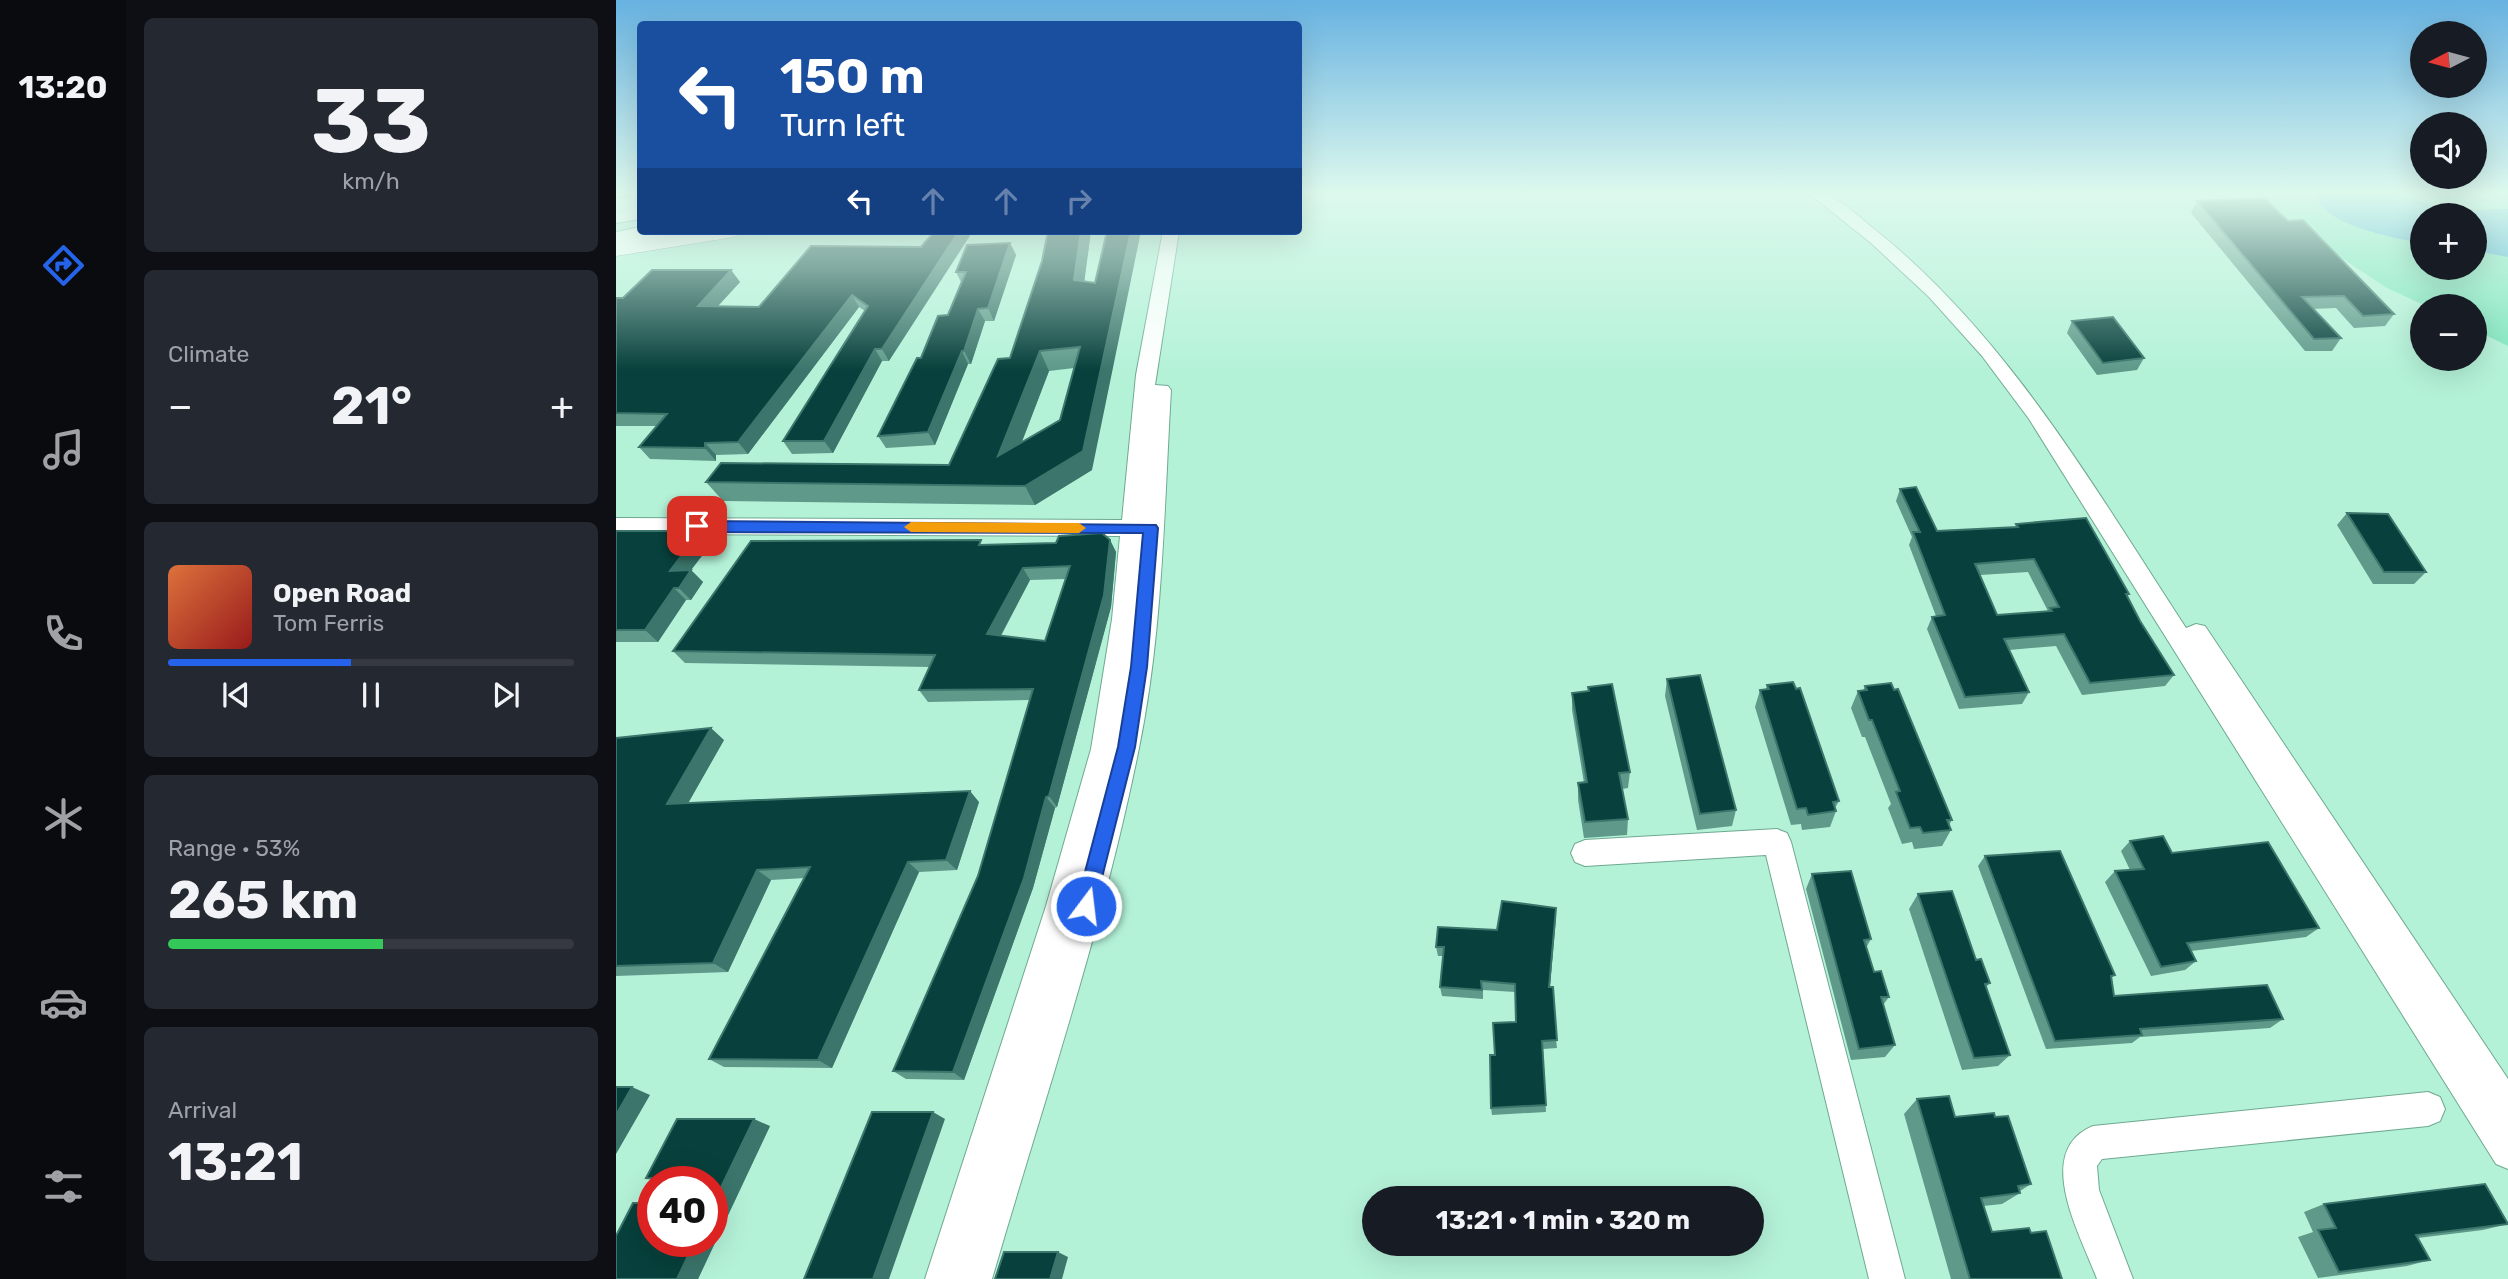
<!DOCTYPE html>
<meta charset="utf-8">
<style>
body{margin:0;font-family:Rubik,sans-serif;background:#242831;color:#f1f3f6;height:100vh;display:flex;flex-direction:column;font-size:26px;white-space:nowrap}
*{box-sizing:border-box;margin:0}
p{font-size:23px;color:#9ea1a6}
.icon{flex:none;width:38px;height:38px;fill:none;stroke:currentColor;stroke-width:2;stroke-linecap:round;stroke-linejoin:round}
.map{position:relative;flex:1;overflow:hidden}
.side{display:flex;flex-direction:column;gap:18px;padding:18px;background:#0d0f14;width:490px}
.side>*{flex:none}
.top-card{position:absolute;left:21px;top:21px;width:665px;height:214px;border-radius:7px;box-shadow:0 7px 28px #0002;background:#1a4fa0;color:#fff;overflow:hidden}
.needle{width:46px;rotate:264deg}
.controls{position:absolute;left:1794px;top:21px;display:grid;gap:14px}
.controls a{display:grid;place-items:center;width:77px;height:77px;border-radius:50%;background:#171b24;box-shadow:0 7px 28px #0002;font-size:35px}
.speed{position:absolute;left:21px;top:1166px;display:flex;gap:14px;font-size:35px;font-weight:700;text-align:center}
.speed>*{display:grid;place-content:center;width:91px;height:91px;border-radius:50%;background:#171b24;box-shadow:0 7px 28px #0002;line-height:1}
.speed .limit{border:10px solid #d22;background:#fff;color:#111}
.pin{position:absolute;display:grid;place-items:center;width:60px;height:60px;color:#fff;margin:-30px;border-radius:14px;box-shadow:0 4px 10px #0006}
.me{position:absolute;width:77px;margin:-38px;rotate:15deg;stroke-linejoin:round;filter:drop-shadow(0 0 5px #0008)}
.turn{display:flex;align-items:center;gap:24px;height:147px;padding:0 28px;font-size:32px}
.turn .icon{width:91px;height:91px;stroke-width:2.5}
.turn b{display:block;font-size:49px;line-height:60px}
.lanes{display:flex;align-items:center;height:66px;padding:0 28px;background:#0003;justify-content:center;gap:35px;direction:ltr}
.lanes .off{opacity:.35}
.big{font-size:52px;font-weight:700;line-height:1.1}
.side .tile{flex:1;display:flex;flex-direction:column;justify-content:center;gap:10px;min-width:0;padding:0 24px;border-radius:10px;background:#242831}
.side .dial{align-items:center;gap:0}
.dial b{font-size:91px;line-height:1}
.song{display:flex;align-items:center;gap:21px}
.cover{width:84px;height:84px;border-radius:10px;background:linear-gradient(135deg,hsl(20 70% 55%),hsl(0 70% 35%))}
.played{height:7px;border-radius:4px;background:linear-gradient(90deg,#2563eb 45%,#363941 45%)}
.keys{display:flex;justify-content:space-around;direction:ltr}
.heat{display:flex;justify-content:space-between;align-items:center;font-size:38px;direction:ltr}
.charge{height:10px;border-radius:5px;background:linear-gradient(90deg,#34c759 53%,#363941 0)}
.trip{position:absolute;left:746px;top:1186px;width:402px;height:70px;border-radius:35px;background:#171b24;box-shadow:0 7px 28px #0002;font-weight:700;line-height:70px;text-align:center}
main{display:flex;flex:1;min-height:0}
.tabs{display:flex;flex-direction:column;width:126px;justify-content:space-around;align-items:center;background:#090b0e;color:#9ea1a6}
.tabs .icon{width:49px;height:49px}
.tabs .selected{color:#2563eb}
.tabs b{font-size:32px;color:#f1f3f6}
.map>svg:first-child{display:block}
.green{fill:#7ee6bd;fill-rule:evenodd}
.water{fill:#45afd7}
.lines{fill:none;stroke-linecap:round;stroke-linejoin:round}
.minor-casing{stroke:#6ea991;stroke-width:2}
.highway-casing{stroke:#6ea991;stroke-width:1}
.minor{fill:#fff;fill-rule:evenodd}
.highway{fill:#fff;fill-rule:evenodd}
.wall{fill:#5e998a;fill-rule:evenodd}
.shaded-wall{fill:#3b756b}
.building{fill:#07403c;stroke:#3b756b;stroke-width:2;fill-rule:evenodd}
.route{fill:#2563eb;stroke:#184099;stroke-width:2}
.slow{fill:#f59e0b}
</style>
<main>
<nav class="tabs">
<b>13:20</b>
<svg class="icon selected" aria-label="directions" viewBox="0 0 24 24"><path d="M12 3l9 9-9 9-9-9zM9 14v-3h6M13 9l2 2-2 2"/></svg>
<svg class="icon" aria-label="music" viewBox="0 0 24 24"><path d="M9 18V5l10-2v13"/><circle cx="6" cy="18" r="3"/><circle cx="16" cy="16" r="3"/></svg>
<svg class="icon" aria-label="phone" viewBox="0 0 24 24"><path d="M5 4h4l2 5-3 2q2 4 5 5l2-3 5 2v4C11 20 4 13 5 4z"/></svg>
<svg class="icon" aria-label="climate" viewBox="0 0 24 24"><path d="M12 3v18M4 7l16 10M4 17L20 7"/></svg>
<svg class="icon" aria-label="car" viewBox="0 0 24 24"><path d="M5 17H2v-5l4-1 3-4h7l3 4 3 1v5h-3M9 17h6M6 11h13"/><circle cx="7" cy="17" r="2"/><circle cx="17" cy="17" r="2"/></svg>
<svg class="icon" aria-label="filters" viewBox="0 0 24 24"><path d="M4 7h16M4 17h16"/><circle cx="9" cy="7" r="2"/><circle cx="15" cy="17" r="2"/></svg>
</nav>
<section class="side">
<div class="tile dial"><b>33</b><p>km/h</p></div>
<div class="tile"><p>Climate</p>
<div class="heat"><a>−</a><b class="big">21°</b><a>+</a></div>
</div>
<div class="tile">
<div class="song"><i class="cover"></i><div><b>Open Road</b><p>Tom Ferris</p></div></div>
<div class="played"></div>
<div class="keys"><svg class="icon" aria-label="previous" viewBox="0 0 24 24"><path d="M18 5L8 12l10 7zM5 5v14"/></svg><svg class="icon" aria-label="pause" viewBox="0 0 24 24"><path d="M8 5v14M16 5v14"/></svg><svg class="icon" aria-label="next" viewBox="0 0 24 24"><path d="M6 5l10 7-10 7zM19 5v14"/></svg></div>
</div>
<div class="tile"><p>Range · 53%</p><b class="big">265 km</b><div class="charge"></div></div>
<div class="tile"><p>Arrival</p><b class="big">13:21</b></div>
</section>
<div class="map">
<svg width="1892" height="1279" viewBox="0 0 1892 1279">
<rect width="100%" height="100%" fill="#b4f2d8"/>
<!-- green -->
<path class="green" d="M1625,191H1892V346L1859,330L1858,306H1810L1771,288ZM1806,215H1858V268H1806Z"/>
<!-- water -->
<path class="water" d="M1701,191H1767L1817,205L1848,210L1892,209V257L1859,251L1858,215H1806V243C1781,239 1697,223 1701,191Z"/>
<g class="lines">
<defs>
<path id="minor" d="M1190,191C1216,189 1237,212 1257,228C1392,336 1477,486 1570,628L1580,624L1589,626L1892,1079V1169L1880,1164L1413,419L1366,356L1313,297L1255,243Z
M24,209V219L0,223V213Z
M24,227V231H39L37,235L0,242V232Z
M547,231H563L539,385L552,386L555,390C548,509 547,631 523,748C487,928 427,1103 376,1279H309L430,906L475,749L496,619L504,536L0,534V518L506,520L520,375Z
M1161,829L1171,833L1175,842L1289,1279H1253L1150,855L969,866L959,862L955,853L959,844L969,840Z
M1812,1092L1824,1097L1829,1109L1824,1121L1812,1126L1486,1159L1481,1166L1483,1190L1517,1279H1481C1465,1236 1416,1151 1477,1126Z"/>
<path id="highway" d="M24,195V209L0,213V199Z
M62,231H124L121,236L112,238L0,256V240Z"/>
</defs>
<!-- minor casing -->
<use href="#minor" class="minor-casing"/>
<!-- highway casing -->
<use href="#highway" class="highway-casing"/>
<!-- minor -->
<use href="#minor" class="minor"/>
<!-- highway -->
<use href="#highway" class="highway"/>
</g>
<!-- wall -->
<path class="wall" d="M1581,201L1672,221L1778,314L1769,326L1738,328L1720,308L1697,309L1725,338L1716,351H1689L1575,213Z
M432,231H475L468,281L476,470L419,505L107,501L90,482L333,465L394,358L426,261ZM458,368L444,420L406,442L433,371Z
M394,243L400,255L378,321H369L355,364H352L319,445L270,448L262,436L305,358L332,315L345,282L340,272Z
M305,247L273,361H266L217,453L176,454L167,441L249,311L243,307L132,454L100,455V461L34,459L23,447L41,426H0V298H7L115,270L124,282L102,306L143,307Z
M1456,321L1528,358L1521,370L1481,375L1451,333Z
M1284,489L1321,531L1399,527L1400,524L1513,594L1511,597L1524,621L1558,675L1549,686L1466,695L1440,646L1393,650L1413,692L1406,704L1343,709L1311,629L1316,617L1320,616L1293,545L1296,537L1280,501ZM1412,572L1432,611L1381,615L1364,575Z
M1731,513L1810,572L1798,584H1757L1721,525Z
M0,531L95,544L75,570L87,582L75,600H70L42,642H0Z
M494,540L500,552L495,607L441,807L439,808L417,888L348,1080L290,1079L277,1071L362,876L414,700L312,702L303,690L314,667L69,663L57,651L368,545L440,543ZM449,579L429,641L385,636L414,580Z
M1051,679L1120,810L1116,826L1081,830L1049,696Z
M1151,685L1223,801L1219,808L1220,811L1214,827L1186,830L1185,824L1175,825L1139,707L1144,690L1150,689Z
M1249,686L1336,820L1333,825L1335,830L1326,846L1298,849L1296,842L1286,844L1272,808L1275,804L1249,737H1246L1235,708L1242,691H1247Z
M972,687L1014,772L1012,788L1006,789L1012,819L1011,835L968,838L962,800V783H968L956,710V693L972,691Z
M0,738L108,740L72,803L363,802L341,870L303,872L216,1068L108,1067L93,1059L189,878L155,880L112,972L0,976Z
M1514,841L1556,853L1703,928L1690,937L1575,951L1580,961L1569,970L1535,976L1489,882L1499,871L1514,870L1505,851Z
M1369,856L1499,975L1495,978L1498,996L1667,1019L1654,1028L1524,1037L1516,1043L1430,1049L1362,866Z
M1196,874L1255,939L1250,948L1258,972L1273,997L1267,1005L1279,1045L1269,1057L1235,1060L1190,889Z
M1302,894L1360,960L1374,983L1370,987L1394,1055L1382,1066L1346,1070L1293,909Z
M940,908L934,987L941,1048L927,1049L930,1112L876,1115L875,1108L879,1055L900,1022L899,992L867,990V999L826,996L824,987L827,956H822L820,947L881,930Z
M1301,1099L1339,1117H1379L1415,1184L1404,1191V1193L1386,1204L1367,1206L1376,1232L1415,1233L1446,1279H1335L1288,1114Z
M154,1126L82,1279H0L96,1181H41L30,1178Z
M1708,1204L1892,1224L1867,1230L1802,1238L1814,1260L1791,1266L1702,1278L1682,1237L1697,1232L1688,1212Z"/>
<!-- shaded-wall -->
<path class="shaded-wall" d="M343,231H357L273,361L266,349Z
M465,231H475L466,299L458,280Z
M515,231H525L476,470L419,505L409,486L467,451Z
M394,243L400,255L378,321L372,308Z
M115,270L124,282L91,318L82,306Z
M236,295L243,307L132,454L122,442Z
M362,309L369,321L355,364L348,351Z
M259,349L266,361L217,453L208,441Z
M346,351L352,364L319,445L312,432Z
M424,351L433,371L393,475L382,456Z
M89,443L100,455V461L89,448Z
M84,531L95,544L75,570L87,582L75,600L63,588L54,571Z
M494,540L500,552L495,607L441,807L433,796Z
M407,568L414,580L379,646L371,634Z
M58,588L70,600L42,642L29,630Z
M95,728L108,740L66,814L51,804Z
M354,791L363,802L341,870L330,860Z
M430,797L439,808L417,888L348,1080L337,1072Z
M292,862L303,872L216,1068L202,1060Z
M141,870L155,880L112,972L97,963Z
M940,908V918L933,996V987Z
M16,1087L34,1095L0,1154V1115Z
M317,1112L329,1119L273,1279H257Z
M138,1119L154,1126L82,1279H61L79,1241H96V1206Z
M442,1252L452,1257L446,1279H434Z"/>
<!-- building -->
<path class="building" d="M1648,198L1672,221L1687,220L1778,314L1747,316L1728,296L1686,297L1725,338L1698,339L1581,201Z
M319,231H343L266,349H259L208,441H167L252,306L236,295L122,442L89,443V448L23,447L51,414L0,413V298H7L36,270H115L82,306L143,307L195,246L305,247Z
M432,231H465L458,280L479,283L491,231H515L467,451L409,486L90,482L105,463L333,465L382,359L394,358L426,261ZM464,347L444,420L382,456L424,351Z
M394,243L372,308L362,309L348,351H346L312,432L262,436L301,358H305L322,316L332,315L350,272H340L351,245Z
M1497,317L1528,358L1487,363L1456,321Z
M1300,487L1321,531L1402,527L1400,524L1470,518L1513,594H1510L1524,621L1558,675L1474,683L1448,634L1388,639L1413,692L1349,697L1316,617L1329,615L1297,532H1304L1284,489ZM1418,559L1443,607L1434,608L1436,611L1381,615L1359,564Z
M1731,513L1772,514L1810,572H1768Z
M0,531H84L54,571L75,570L63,588H58L29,630H0Z
M486,533L494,540L488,595L433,796L430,797L408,878L337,1072L277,1071L362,876L417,689L303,690L319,655L57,651L135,541L365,540L363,545L440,543L443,536ZM454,566L429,641L371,634L407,568Z
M1084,675L1120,810L1084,814L1051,679Z
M1177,682L1180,689L1184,688L1223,801L1217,802L1220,811L1192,815L1190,808L1181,809L1144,690L1153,689L1151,685Z
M1275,683L1278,690L1282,689L1336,820H1331L1335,830L1307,833L1304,827L1294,828L1280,792L1284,791L1256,720H1253L1242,691L1251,690L1249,686Z
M996,684L1014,772L1003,773L1012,819L969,822L962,783L971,782L956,693L973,691L972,687Z
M95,728L51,804L354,791L330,860L292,862L202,1060L93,1059L194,867L141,870L97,963L0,966V738Z
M1547,836L1556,853L1652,842L1703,928L1571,943L1580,961L1545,967L1499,871L1528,869L1514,841Z
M1444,851L1499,975L1495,976L1498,996L1651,985L1667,1019L1524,1029L1526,1035L1439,1041L1369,856Z
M1235,871L1255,939L1248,940L1258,972L1265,971L1273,997H1265L1279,1045L1243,1049L1196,874Z
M1336,891L1360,960L1365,959L1374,983L1369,984L1394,1055L1358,1058L1302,894Z
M886,901L940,908L933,987H937L941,1040L926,1041L930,1105L875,1108L874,1055H879L877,1023L900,1022L899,984L865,981L866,990L824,987L828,947H820L822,927L881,930Z
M0,1087H16L0,1115Z
M1333,1096L1339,1117L1378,1113L1379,1117L1392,1116L1415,1184L1402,1186L1404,1193L1365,1198L1376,1232L1413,1228L1415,1233L1430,1231L1446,1279H1354L1301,1099Z
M256,1112H317L257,1279H188Z
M61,1119H138L96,1206V1181H67V1180L30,1178Z
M1869,1184L1892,1224L1800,1235L1814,1260L1723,1272L1702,1230L1720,1228L1708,1204Z
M17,1203H37V1241H79L61,1279H0V1236Z
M388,1252H442L434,1279H379Z"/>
<!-- sky -->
<linearGradient id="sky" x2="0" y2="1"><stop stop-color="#67b2e1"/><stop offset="0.52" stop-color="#ddf9ed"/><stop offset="1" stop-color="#ddf9ed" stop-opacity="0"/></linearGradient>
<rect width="1892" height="370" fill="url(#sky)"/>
<!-- route -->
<path class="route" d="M81,521L540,525L542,528L531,667L519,747L477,913L470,915L463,913L460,906L502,747L515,667L527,533L81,532L74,526Z"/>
<!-- slow -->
<path class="slow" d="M295,522L463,523L470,528L463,533L295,532L288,527Z"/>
</svg>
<div class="controls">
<a><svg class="needle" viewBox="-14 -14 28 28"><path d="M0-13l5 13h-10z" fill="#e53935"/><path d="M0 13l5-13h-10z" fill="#9ea1a6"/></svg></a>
<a><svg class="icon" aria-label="sound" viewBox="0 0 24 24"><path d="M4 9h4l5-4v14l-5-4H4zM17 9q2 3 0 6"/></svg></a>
<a>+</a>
<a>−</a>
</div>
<div class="speed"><div class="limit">40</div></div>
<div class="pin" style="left:81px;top:526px;background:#d93025"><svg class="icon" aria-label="arrive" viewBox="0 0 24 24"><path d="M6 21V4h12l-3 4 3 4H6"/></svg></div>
<svg class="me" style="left:470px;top:906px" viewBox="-20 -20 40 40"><circle r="17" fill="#2563eb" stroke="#fff" stroke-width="3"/><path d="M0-11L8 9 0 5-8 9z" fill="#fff"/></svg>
<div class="trip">13:21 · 1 min · 320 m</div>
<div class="top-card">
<div class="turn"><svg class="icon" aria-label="left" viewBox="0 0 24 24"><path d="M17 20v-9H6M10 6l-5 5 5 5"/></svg><div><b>150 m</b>Turn left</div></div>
<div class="lanes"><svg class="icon" aria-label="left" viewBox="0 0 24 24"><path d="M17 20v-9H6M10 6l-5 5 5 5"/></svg><svg class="icon off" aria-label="ahead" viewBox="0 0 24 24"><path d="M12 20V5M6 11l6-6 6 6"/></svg><svg class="icon off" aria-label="ahead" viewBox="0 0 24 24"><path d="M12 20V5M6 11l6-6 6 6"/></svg><svg class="icon off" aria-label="right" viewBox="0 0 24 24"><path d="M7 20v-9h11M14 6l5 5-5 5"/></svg></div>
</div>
</div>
</main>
